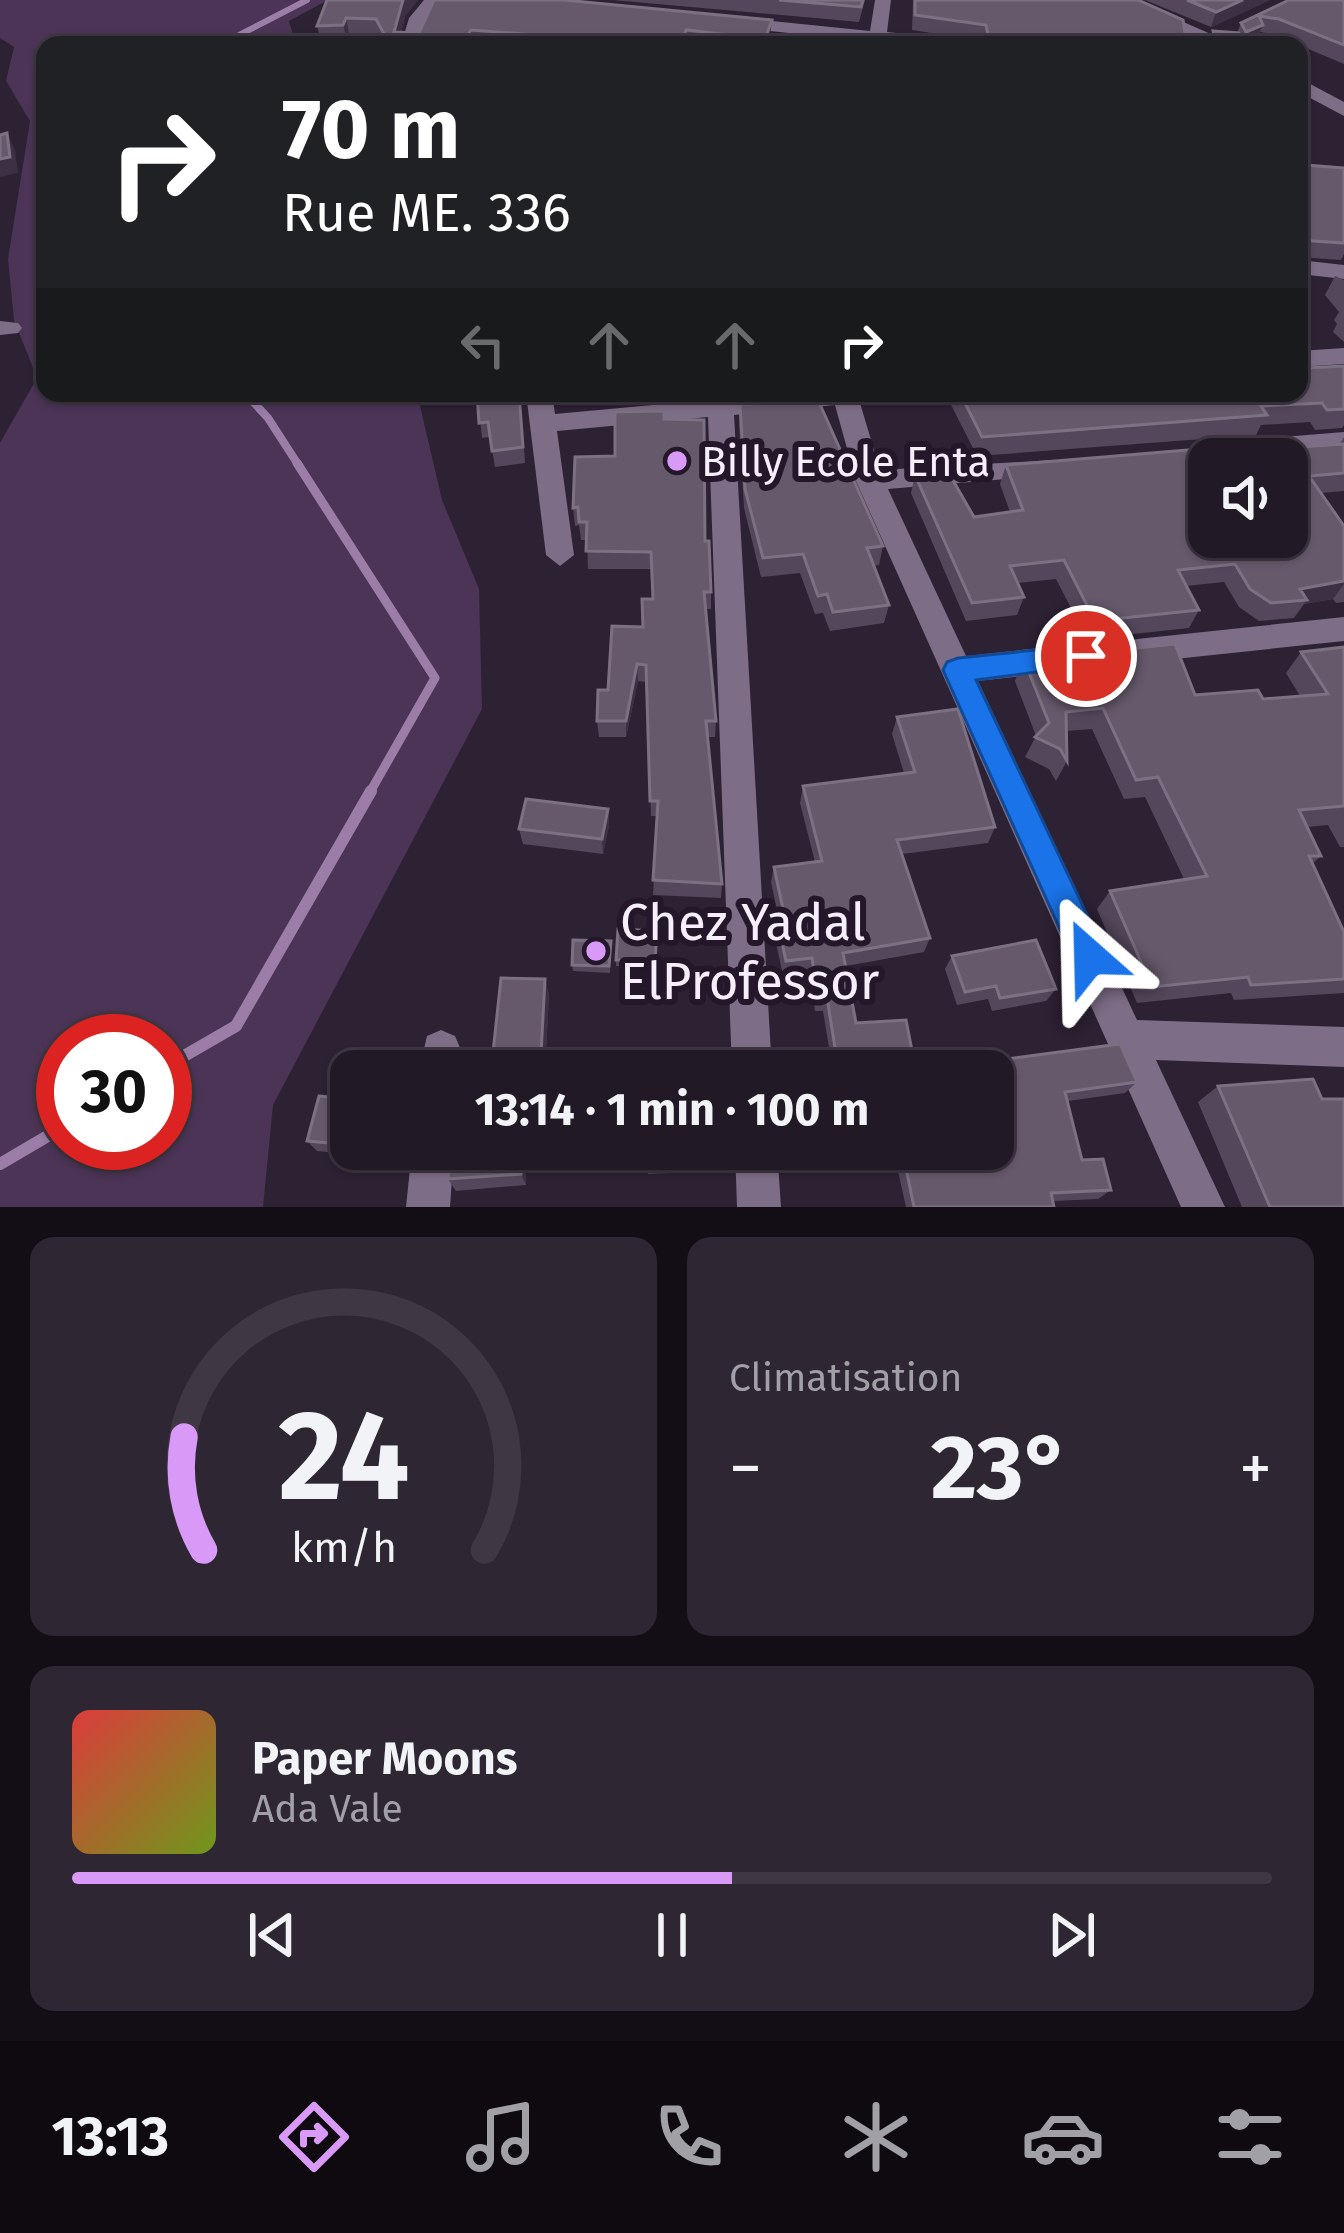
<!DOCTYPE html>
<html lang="fr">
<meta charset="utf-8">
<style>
body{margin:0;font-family:"Fira Sans",sans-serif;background:#2e2633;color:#f1f3f6;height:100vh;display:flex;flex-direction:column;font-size:45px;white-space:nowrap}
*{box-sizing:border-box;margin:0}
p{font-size:39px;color:#a2a0a7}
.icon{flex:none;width:66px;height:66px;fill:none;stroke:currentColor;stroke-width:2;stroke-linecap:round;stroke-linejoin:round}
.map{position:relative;height:1207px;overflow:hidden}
.side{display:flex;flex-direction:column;gap:30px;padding:30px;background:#130e15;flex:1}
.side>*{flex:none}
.hud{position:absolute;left:36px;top:36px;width:1272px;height:366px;border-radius:24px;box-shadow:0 3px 9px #0004,0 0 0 3px #3f3844;background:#202124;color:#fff;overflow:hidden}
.buttons{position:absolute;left:1188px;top:438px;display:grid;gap:24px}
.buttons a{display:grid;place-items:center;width:120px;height:120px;border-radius:24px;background:#221927;box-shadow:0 3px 9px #0004,0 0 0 3px #3f3844;font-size:60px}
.speed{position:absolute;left:36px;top:1014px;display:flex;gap:24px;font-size:60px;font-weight:700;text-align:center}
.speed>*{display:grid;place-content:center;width:156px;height:156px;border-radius:50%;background:#221927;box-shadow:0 3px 9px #0004,0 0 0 3px #3f3844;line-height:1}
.speed .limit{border:18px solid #d22;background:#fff;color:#111}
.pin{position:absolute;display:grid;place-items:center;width:102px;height:102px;color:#fff;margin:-51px;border:6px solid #fff;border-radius:50%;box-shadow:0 3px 12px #0007}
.me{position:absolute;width:132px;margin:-66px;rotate:335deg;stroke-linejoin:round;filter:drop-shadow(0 0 9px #0008)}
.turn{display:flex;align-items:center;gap:42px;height:252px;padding:0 48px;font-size:54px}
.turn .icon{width:156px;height:156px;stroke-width:2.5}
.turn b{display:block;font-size:84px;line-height:102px}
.lanes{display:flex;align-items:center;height:114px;padding:0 48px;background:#0003;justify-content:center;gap:60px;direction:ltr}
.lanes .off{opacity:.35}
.big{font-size:90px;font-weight:700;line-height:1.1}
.side .card{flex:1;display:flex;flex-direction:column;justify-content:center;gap:18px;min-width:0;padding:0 42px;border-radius:24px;background:#2e2633}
.side .dial{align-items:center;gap:0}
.dial svg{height:312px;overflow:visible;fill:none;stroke:#3f3844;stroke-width:7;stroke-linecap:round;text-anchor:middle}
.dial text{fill:#f1f3f6;stroke:none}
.song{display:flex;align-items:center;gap:36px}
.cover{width:144px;height:144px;border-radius:18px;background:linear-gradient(135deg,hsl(0 70% 55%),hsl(80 70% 35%))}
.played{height:12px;border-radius:6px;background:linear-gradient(90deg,#d99af7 55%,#3f3844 55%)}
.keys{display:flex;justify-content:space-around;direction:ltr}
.heat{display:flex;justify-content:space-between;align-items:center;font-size:66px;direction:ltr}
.side .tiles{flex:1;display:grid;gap:30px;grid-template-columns:1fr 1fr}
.card:last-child{grid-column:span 2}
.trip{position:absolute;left:330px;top:1050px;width:684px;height:120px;border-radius:24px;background:#221927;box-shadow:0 3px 9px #0004,0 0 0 3px #3f3844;font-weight:700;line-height:120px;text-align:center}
.dock{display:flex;height:192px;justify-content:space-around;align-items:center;background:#0e0a10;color:#a2a0a7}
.dock .icon{width:84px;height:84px}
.dock .active{color:#d99af7}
.dock b{font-size:54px;color:#f1f3f6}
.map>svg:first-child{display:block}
.green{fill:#4b3456;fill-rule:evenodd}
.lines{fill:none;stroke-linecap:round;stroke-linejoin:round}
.stream-far3{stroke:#9b7da8;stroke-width:6}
.stream-far2{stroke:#9b7da8;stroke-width:8}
.stream-far1{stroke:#9b7da8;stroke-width:9}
.stream{stroke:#9b7da8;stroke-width:12}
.minor{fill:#7e6d87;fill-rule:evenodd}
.wall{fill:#54475b}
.shaded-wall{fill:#3d3044}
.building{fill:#66596c;stroke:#7c7083;stroke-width:3;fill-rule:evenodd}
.route{fill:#1a73e8;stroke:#114b97;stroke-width:3}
.poi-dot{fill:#d99af7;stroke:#24172a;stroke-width:4.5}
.labels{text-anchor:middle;stroke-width:12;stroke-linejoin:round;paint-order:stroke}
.poi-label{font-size:42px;fill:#f7eefb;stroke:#24172a;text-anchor:start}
.near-poi-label{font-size:51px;fill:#f7eefb;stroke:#24172a;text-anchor:start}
</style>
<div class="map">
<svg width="1344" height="1207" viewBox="0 0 1344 1207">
<rect width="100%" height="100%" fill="#2d2134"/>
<!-- green -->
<path class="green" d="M0,0H328L289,21L296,45H45V393H417L442,500L479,589L482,709L273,1105L263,1207H0V443L37,378L14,320L8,259L30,121L6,81L14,47L0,38ZM63,1041H165V1143H63Z"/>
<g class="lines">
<!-- stream-far3 -->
<path class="stream-far3" d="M220,45L307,0"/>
<!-- stream-far2 -->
<path class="stream-far2" d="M245,393L268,418L299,466"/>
<!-- stream-far1 -->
<path class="stream-far1" d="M297,463L435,678L369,794"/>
<!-- stream -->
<path class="stream" d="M165,1067L236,1026L371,791
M0,1164L63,1127"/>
<!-- minor -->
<path class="minor" d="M424,0H441L426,19L419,45H401L409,18Z
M875,0H891L887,32L960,40L969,45H868L869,41L731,27L722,22L731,17L870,31Z
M1110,0H1133L1236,45H1212Z
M1299,78L1344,102V116L1299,92Z
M1299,260L1344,265V279L1299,274Z
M0,321L18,323L22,328L18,333L0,335Z
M1344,348V364L1299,367V351Z
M526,393H552L555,414L783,393H887L883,399L860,403L880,470L1053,460L1057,467L1053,474L1043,476L888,489L966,656L1059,646L1070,650L1075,659L1070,668L1059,672L978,681L1137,1020L1344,1027V1067L1156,1060L1225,1207H1181L856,481L835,405L734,415L772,1071H732L708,417L557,431L574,555L560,566L546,555Z
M1344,432V450L1247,458L1234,449L1247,440Z
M1344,617V641L1137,663L1126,660L1121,651L1126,642L1137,639Z
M441,1030L455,1036L461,1050L459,1071H419L427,1036Z
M412,1149H454L450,1207H406Z
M735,1149H777L781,1207H737Z"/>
</g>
<!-- wall -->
<path class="wall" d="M327,0L405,17L401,33H419L434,0L770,36L767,45H385L379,34L349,33L347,40L321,41L317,26Z
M612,0H865L859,22Z
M913,0H1138L1187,45H984L983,41L912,30Z
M1145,0H1270L1211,27Z
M1289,0H1344V64L1273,34L1260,32L1256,41L1245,45H1238L1237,42L1235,45H1208L1213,31L1237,33L1241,23Z
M1299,155L1306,165L1344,168V254L1341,260L1299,257Z
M1335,276L1344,280V342L1333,332L1337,324L1334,320L1339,312L1325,295Z
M1344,366V425L1342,428L1315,430L1310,422L1261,425L1256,435L977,456L945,393H1299L1305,368Z
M435,393H520L525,463L495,467L490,437L482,438L478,401L437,402Z
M740,404L883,546L879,565L874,566L889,605L884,623L830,631L823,613L815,614L800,573L761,577L744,508L739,423Z
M664,419L705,541L711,592V609H705L716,721L715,737H708L722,884L721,898L653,895L657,816H651L646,682L638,681L626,737H599L597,721L608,690L643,627L653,599L652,569H588L587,540H581L579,525L575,526L573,508L615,456Z
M1344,437V491L1321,493L1344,526V602L1336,603L1333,599L1304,604L1294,618L1259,621L1239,607L1224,582L1186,586L1199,610L1189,628L1087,639L1056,579L1017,583L1024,597L1017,615L966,621L911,493L915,475L974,517L1010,512L1000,484L1006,465L1339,445Z
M1344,647V847H1340L1328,825L1307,827L1321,856L1312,864L1344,932V993L1234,1000L1231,993L1137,1003L1097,909L1110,891L1184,879L1145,797L1124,799L1092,729L1066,731L1067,761L1056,781L1049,769L1025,757L1036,736L1015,681L1024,660L1195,695L1263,699L1300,696L1286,673L1301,652Z
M897,717L995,827L988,843L902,854L930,938L924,952L846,966L856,1023L916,1071H789L791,1063L831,1060L823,1011H815L809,971L783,975L772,925L775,910H777L771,882L774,867L815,862L800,803L803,786L904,773L892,734Z
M608,809L609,825L603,854L523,844L519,829Z
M657,931L655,968L616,966V960Z
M611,941L610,973L573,971L572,965Z
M952,956L1056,989L1046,1001L992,1011L988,999L957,1005L945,969Z
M545,979L549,995L545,1069L491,1071Z
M983,1062L1137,1082L1125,1093L1068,1101L1082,1160L1111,1190L1098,1199L1053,1201L1054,1207H906L893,1149H993V1071H977Z
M1218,1086L1322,1099L1344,1207H1242L1198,1102Z
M351,1099V1149H360L358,1155L317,1151L307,1141Z
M450,1149H526V1185L456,1191L448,1179Z
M647,1149L712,1162L711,1171L648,1174Z"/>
<!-- shaded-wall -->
<path class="shaded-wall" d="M403,0H418L405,17L398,44L394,32Z
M1243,0H1270L1211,27L1216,12Z
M346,18L349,33L347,40L343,25Z
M772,20L770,36L767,45H765Z
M1263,25L1256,41L1240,45L1246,32Z
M471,30L473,45H461Z
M1240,33L1235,45H1215L1216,42Z
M7,133L15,150L18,173L0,177V159Z
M1344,581V584L1333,599L1304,604L1307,600L1300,589Z
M637,664L638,681L626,737V721Z
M608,809L609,825L603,854L602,839Z
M545,979L549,995L545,1069L541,1054Z
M521,1149H526V1185L521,1174Z"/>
<!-- building -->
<path class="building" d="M327,0H403L394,32L419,33L434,0H564L772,20L765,39L686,30L681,45H623L565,39L562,45H519L525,34L471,30L461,45H414L389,43L376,19L346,18L343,25L317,26Z
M779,0H863L861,7Z
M915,0H1138L1183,20L1187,45H990L986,25L915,15Z
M1187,0H1243L1216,12Z
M1289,0H1344V45L1279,19L1259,16L1263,25L1246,32L1241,23Z
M1213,31L1240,33L1216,42Z
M7,133L10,157L0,159V135Z
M1299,155L1302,156L1306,165L1344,168V243L1299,240Z
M1299,362L1305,368L1344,366V409L1327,410L1322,403L1261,406L1267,415L982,437L960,393H1299Z
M477,393H519L523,447L492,451L488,422L479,423Z
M819,402L883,546L867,548L889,605L833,612L827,594L818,596L803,554L763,558L745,489L740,404Z
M664,411V419L704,420L705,541H709L711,592H704L716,721H706L722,884L653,880L658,801H650L646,665L637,664L626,721H597L598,690H608L612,626L643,627L642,599H653L651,552L586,551L587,522H579L578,507L573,508L575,457L615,456V412Z
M1284,442L1288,448L1344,444V473L1309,476L1344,526V581L1300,589L1307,600L1271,603L1250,589L1235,564L1178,570L1199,610L1095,621L1064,560L1010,566L1024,597L972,603L915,475L947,470L974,517L1023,510L1006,465ZM1209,459H1287V537H1209Z
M1175,644L1195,695L1258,690L1263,699L1328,694L1301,652L1344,647V806L1299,810L1321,856H1309L1344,932V979L1251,985L1248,977L1152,987L1110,891L1207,876L1158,777L1136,780L1103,708L1066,712L1067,761L1060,749L1035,737L1049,723L1024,660Z
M958,709L995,827L897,840L930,938L843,953L856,1023L906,1020L916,1071H792L791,1063L837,1060L827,998H818L812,958L786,961L775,910L783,909L774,867L822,861L803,786L915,772L897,717Z
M526,799L608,809L602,839L519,829Z
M618,929L657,931L655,961L616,960Z
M573,940L611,941L609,966L572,965Z
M1036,940L1056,989L1000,998L996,986L965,992L952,956Z
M501,978L545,979L541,1054L521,1053V1071H491Z
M1120,1044L1137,1082L1065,1092L1082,1160L1103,1159L1111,1190L1051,1193L1054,1207H914L902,1149H993V1071H986L983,1062Z
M721,1068V1071H657Z
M1313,1079L1322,1099H1344V1207H1270L1218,1086Z
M319,1096L351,1099L350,1145L307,1141Z
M450,1149H521V1174L448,1179Z
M647,1149H711L712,1162L647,1164Z"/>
<!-- route -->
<path class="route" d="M1086,645L1096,648L1100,656L1096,664L976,680L1107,957L1102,969L1090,974L1078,969L943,670L947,662L958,658Z"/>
<!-- markers -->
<g class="poi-dot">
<circle cx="677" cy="461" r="12"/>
<circle cx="596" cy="951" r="12"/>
</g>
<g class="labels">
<!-- poi labels -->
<g class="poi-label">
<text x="701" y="476">Billy Ecole Enta</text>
</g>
<!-- near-poi labels -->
<g class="near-poi-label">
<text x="620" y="940">Chez Yadal<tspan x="620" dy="59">ElProfessor</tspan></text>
</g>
</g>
</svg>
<div class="buttons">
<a><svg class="icon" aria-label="sound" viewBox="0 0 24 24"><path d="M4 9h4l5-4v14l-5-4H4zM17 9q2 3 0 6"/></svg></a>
</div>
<div class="speed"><div class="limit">30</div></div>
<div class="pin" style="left:1086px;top:656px;background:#d93025"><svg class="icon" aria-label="arrive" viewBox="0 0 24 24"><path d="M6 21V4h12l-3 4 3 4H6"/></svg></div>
<svg class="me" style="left:1090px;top:957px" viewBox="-20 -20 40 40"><path d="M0-17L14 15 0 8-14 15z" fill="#1a73e8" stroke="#fff" stroke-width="4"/></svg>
<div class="trip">13:14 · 1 min · 100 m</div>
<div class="hud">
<div class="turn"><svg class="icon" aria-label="right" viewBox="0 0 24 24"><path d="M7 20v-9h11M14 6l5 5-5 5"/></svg><div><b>70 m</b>Rue ME. 336</div></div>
<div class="lanes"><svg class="icon off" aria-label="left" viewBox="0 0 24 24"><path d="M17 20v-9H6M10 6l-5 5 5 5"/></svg><svg class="icon off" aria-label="ahead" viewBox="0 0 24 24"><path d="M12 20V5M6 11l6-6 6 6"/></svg><svg class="icon off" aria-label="ahead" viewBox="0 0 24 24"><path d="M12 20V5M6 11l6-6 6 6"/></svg><svg class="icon" aria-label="right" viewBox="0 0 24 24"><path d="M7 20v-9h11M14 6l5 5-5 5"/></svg></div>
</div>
</div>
<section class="side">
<div class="tiles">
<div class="card dial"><svg viewBox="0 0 100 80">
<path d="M14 69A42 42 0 1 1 86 69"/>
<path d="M14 69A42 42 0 0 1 9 40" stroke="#d99af7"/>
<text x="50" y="56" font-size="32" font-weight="700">24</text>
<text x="50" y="72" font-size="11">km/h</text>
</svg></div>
<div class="card"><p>Climatisation</p>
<div class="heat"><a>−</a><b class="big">23°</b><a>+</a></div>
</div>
<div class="card">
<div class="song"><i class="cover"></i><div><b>Paper Moons</b><p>Ada Vale</p></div></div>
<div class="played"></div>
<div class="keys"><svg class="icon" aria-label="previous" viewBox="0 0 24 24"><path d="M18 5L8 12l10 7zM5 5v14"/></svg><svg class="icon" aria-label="pause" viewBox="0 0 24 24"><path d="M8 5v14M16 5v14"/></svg><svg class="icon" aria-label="next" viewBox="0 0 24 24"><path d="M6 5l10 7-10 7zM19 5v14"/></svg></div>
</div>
</div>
</section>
<nav class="dock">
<b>13:13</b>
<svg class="icon active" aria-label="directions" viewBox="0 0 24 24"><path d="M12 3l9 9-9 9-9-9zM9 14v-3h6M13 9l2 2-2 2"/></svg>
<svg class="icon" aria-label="music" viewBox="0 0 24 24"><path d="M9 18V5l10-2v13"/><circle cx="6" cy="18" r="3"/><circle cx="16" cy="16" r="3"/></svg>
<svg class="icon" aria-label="phone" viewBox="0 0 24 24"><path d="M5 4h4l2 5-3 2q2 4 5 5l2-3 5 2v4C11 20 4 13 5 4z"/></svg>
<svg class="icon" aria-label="climate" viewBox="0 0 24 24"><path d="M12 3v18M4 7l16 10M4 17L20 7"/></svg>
<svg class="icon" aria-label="car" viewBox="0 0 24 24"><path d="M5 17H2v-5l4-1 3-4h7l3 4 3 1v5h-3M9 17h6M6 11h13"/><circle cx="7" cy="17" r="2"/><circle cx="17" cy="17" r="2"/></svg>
<svg class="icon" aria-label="filters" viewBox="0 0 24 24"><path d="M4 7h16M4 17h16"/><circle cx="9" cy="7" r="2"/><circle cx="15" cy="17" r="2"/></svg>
</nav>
